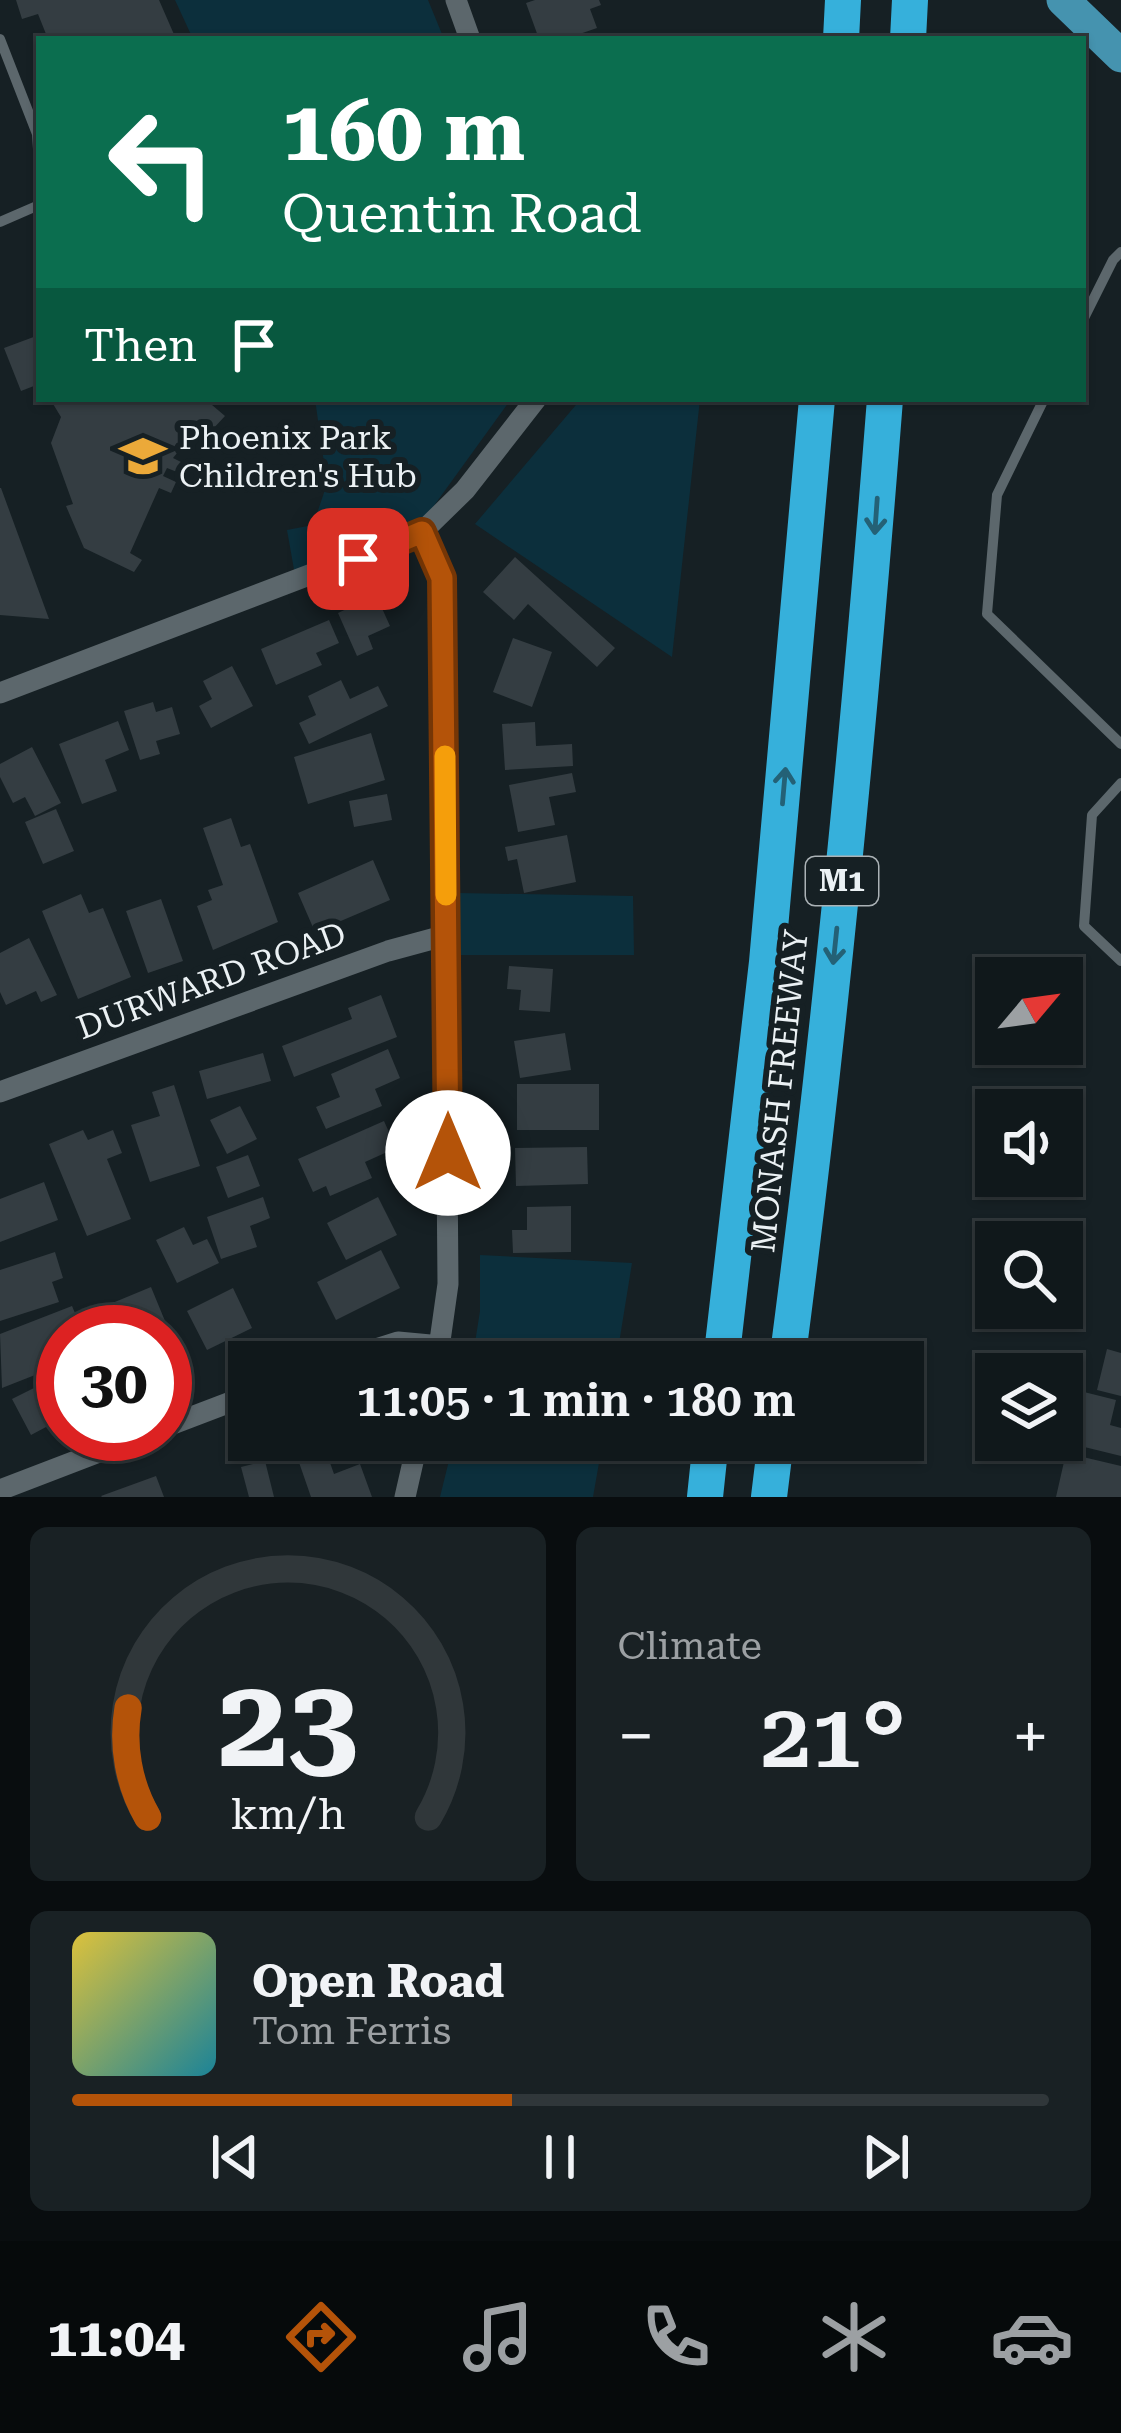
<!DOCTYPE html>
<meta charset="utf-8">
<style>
body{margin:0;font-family:"Roboto Serif",serif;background:#192124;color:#f1f3f6;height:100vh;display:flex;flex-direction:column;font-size:45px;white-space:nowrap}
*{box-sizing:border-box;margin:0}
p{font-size:39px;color:#9ca0a3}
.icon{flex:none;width:66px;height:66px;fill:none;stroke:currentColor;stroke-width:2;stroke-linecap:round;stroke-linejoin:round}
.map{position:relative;height:1497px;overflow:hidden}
.drawer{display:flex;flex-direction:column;gap:30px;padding:30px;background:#090d0f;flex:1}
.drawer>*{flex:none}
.banner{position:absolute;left:36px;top:36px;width:1050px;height:366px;border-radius:0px;box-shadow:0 3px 9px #0004,0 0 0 3px #30373a;background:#0b6e4f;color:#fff;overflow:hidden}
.needle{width:78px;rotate:61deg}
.controls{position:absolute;left:975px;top:957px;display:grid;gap:24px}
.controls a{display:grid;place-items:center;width:108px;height:108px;border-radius:0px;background:#10181b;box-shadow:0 3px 9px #0004,0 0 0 3px #30373a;font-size:60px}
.speed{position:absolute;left:36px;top:1305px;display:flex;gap:24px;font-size:60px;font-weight:700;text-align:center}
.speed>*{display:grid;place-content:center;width:156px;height:156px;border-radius:50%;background:#10181b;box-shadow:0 3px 9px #0004,0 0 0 3px #30373a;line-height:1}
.speed .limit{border:18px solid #d22;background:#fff;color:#111}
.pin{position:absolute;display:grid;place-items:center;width:102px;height:102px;color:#fff;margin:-51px;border-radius:24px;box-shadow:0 6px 18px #0006}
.me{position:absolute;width:132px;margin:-66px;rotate:0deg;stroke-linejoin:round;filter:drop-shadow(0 0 9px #0008)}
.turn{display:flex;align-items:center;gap:42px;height:252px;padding:0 48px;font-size:54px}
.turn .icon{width:156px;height:156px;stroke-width:2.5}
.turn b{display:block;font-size:84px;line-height:102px}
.then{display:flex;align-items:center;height:114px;padding:0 48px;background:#0003;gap:24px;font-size:45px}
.big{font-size:90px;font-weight:600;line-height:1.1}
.drawer .widget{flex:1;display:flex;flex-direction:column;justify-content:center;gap:18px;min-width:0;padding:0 42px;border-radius:18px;background:#192124}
.drawer .dial{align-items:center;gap:0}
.dial svg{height:312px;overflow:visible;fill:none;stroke:#30373a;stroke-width:7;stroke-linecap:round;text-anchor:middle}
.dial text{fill:#f1f3f6;stroke:none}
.song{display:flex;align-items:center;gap:36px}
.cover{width:144px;height:144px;border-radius:18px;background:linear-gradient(135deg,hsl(50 70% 55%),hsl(190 70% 35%))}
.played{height:12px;border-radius:6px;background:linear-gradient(90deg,#b45309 45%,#30373a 45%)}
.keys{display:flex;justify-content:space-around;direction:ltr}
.heat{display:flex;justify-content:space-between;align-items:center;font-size:66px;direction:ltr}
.drawer .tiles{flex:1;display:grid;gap:30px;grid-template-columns:1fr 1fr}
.widget:last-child{grid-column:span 2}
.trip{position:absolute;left:228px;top:1341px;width:696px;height:120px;border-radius:0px;background:#10181b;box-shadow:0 3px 9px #0004,0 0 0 3px #30373a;font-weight:600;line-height:120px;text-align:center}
.tab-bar{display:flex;height:192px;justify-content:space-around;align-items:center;background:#060a0b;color:#9ca0a3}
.tab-bar .icon{width:84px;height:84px}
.tab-bar .active{color:#b45309}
.tab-bar b{font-size:54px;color:#f1f3f6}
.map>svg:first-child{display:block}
.green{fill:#0c2f3c}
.building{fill:#343d42}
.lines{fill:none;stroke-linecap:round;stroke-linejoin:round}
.lane{stroke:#5c676c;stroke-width:10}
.street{stroke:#5c676c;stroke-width:21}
.primary{stroke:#4593af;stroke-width:33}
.highway{stroke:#36b0db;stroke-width:36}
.oneway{stroke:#246176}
.route-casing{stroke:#753606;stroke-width:30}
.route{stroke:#b45309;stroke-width:21}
.slow{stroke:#f59e0b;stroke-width:21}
.labels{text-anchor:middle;stroke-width:12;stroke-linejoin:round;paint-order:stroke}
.shield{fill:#162024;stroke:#abb2b6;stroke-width:3}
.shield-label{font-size:30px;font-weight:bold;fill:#ebf1f4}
.poi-label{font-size:33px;fill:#ebf1f4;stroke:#162024;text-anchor:start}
.street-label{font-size:33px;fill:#ebf1f4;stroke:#162024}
</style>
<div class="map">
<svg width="1121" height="1497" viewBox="0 0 1121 1497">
<rect width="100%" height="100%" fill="#162024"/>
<!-- green -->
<path class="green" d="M175,0H428L444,39H193Z
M315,399H511L420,525L295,575L287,530L313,525L327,484Z
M581,399H700L672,657L475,524Z
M457,893L633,896L634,955H460Z
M480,1255L632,1263L616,1362H472L480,1311Z
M454,1440H603L593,1497H440Z"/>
<!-- building -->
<path class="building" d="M16,0H159L176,39H48L38,14L22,19Z
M535,0H599L601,5L590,9L597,28L565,39H539L526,3Z
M39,335V384L21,391L4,348Z
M50,399H133L136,405L150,399H205L225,416L212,430L199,426L173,458L187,465L182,474L167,468L163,476L176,482L171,493L159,488L130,553L142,560L134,572L84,548L66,506L73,504L51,443L61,417Z
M0,488H1L49,619L0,615Z
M515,557L615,648L597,667L528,604L514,620L483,592Z
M376,595L390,626L368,636L373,649L357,656L338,613Z
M329,620L339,643L316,653L322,665L276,685L261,649Z
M513,638L552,652L532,707L493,692Z
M232,666L253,706L211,728L199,706L212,699L203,681Z
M341,680L350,699L378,686L388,706L309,744L299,723L316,715L308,696Z
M153,702L156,712L172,707L180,734L156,741L160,754L140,760L124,711Z
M118,721L129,750L105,760L117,791L82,804L59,744Z
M535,722L536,746L572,744L573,766L505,770L502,724Z
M371,733L385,780L308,804L294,757Z
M32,747L61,803L35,816L25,797L13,803L0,777V764Z
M572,773L576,792L549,797L555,825L518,832L509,785Z
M387,794L392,820L354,827L349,801Z
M56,809L74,851L43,864L25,822Z
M231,818L241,847L250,844L278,922L213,950L197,906L212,900L208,890L223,885L203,828Z
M567,835L576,882L524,893L517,859L508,861L505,847Z
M373,860L390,900L315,932L298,893Z
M81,894L89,913L103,908L131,977L78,999L42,911Z
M161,899L183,961L148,973L126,911Z
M29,938L57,995L41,1002L36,991L6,1005L0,992V953Z
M509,966L553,969L550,1012L519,1010L521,990L507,989Z
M381,995L397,1037L294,1077L282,1046L352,1019L348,1008Z
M565,1033L571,1070L520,1078L514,1041Z
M388,1049L400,1078L375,1089L382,1106L326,1129L316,1107L340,1097L331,1074Z
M263,1053L271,1081L207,1099L199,1071Z
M517,1084H599V1130H517Z
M174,1085L200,1166L150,1182L131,1125L160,1116L152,1092Z
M240,1106L257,1139L227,1154L210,1120Z
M384,1121L396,1148L365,1162L372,1178L330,1196L326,1186L313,1192L298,1159Z
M83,1130L88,1140L113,1130L122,1153L107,1159L131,1219L87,1236L49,1144Z
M587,1147L588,1184L516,1186L515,1148Z
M248,1155L260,1186L228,1198L216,1167Z
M44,1182L58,1220L0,1242V1199Z
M263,1197L270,1218L250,1226L257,1247L221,1259L207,1217Z
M378,1197L397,1235L346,1260L327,1223Z
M571,1206V1252L513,1253L512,1230H527V1207Z
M184,1227L193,1245L207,1239L219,1263L177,1283L156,1240Z
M381,1250L400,1288L336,1320L317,1282Z
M55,1252L63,1278L52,1282L59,1302L0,1321V1270Z
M151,1287L179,1355L165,1361V1332H122L110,1304Z
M233,1288L252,1328L207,1350L187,1311Z
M72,1306L83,1332H63V1364L2,1388L0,1334Z
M1107,1349L1121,1353V1396L1097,1390Z
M46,1382L63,1418L31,1435L12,1399Z
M1076,1390L1116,1400L1110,1425L1121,1428V1456L1064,1442Z
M307,1440H322L334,1474L360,1464L372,1497H311L293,1445Z
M1066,1453L1121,1466V1497H1056Z
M265,1461L274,1497H249L241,1467Z
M156,1476L164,1497H102L101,1496Z"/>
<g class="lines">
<!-- lane -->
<path class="lane" d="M0,39L37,134L39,164
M0,222L39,205
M1083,320L1113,260L1121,252
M1044,399L997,495L987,614L1121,744
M1121,783L1092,815L1084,926L1121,961"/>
<!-- street -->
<path class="street" d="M456,0L470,39
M422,532L442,578L448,1284L437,1362
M0,693L422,532L465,490L536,399
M0,1092L388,951L447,935
M335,1362L398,1342L441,1346
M165,1427L249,1395
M0,1490L146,1434
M405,1497L418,1440"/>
<!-- primary -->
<path class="primary" d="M1063,0L1121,56"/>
<!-- highway -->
<path class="highway" d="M841,39L843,0
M908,39L910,0
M721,1362L767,962L817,399
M787,1362C829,1042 860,721 885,399
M705,1497L711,1440
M769,1497L776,1440"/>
</g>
<!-- one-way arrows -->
<defs><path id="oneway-shaft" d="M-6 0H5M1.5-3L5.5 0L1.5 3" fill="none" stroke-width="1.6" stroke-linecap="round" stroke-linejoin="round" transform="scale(3)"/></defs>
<g class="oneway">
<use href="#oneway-shaft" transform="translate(876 516) rotate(94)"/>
<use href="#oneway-shaft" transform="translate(784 786) rotate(-85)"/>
<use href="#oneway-shaft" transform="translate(835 946) rotate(96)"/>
</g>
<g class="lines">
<defs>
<path id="route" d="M358,559L422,532L442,578L448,1153"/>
</defs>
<!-- route casing -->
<use href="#route" class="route-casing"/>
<!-- route -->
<use href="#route" class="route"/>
<!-- slow -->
<path class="slow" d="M445,756L446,895"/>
</g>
<!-- icons -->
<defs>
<symbol id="school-bare" viewBox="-9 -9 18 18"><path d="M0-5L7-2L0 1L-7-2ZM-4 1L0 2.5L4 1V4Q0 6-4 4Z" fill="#eba939" stroke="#162024" stroke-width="2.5" paint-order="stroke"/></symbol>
</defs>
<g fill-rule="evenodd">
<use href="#school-bare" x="110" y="423" width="66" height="66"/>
</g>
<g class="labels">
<!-- shield labels -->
<rect class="shield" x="806" y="857" width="72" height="48" rx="9"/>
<g class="shield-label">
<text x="842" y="891">M1</text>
</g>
<!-- poi labels -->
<g class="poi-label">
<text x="179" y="449">Phoenix Park<tspan x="179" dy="38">Children's Hub</tspan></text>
</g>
<!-- street labels -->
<g class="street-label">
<text transform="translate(211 980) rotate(-20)" y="12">DURWARD ROAD</text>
<text transform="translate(779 1091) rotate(-84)" y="12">MONASH FREEWAY</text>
</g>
</g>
</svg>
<div class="controls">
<a><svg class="needle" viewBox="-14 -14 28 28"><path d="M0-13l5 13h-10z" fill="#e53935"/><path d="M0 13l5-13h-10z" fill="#9ca0a3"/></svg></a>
<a><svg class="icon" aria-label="sound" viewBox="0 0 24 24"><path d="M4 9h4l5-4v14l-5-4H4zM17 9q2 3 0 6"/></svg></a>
<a><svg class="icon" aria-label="search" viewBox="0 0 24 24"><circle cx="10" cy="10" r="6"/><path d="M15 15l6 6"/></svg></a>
<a><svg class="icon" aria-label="layers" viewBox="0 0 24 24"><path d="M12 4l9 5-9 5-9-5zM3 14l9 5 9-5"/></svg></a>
</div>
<div class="speed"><div class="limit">30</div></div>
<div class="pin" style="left:358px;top:559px;background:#d93025"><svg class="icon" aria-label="arrive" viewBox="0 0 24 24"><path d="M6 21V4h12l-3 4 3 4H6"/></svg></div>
<svg class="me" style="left:448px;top:1153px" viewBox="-20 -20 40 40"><circle r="19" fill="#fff"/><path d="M0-13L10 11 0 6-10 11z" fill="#b45309"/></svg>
<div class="trip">11:05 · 1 min · 180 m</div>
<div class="banner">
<div class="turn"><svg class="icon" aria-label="left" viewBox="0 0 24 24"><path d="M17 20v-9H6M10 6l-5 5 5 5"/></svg><div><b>160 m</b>Quentin Road</div></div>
<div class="then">Then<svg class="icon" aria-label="arrive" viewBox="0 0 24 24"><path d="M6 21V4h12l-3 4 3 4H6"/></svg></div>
</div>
</div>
<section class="drawer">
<div class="tiles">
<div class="widget dial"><svg viewBox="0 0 100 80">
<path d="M14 69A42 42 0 1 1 86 69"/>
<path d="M14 69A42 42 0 0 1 9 41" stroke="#b45309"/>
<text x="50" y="56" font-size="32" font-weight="700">23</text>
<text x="50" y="72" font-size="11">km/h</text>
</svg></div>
<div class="widget"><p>Climate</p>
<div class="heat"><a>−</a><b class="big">21°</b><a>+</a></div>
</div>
<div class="widget">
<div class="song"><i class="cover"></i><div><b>Open Road</b><p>Tom Ferris</p></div></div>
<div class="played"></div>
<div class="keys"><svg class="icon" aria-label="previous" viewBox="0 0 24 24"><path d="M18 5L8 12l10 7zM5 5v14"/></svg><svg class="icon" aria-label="pause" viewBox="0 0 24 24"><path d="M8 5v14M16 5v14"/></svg><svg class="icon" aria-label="next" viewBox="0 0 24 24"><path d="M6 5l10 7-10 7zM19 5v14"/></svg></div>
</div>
</div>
</section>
<nav class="tab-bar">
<b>11:04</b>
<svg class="icon active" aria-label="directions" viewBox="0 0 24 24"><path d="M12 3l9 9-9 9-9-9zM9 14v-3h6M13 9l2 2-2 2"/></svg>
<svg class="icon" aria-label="music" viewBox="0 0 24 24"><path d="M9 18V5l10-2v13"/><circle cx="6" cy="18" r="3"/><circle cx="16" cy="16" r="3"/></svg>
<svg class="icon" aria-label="phone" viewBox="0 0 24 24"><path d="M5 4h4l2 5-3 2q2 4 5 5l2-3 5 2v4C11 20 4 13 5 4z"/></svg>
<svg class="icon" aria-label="climate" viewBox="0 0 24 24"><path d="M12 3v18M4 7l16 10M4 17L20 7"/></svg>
<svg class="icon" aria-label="car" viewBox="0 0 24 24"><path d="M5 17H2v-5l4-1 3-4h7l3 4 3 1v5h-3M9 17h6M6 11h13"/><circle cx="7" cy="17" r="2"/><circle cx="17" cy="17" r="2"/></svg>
</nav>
